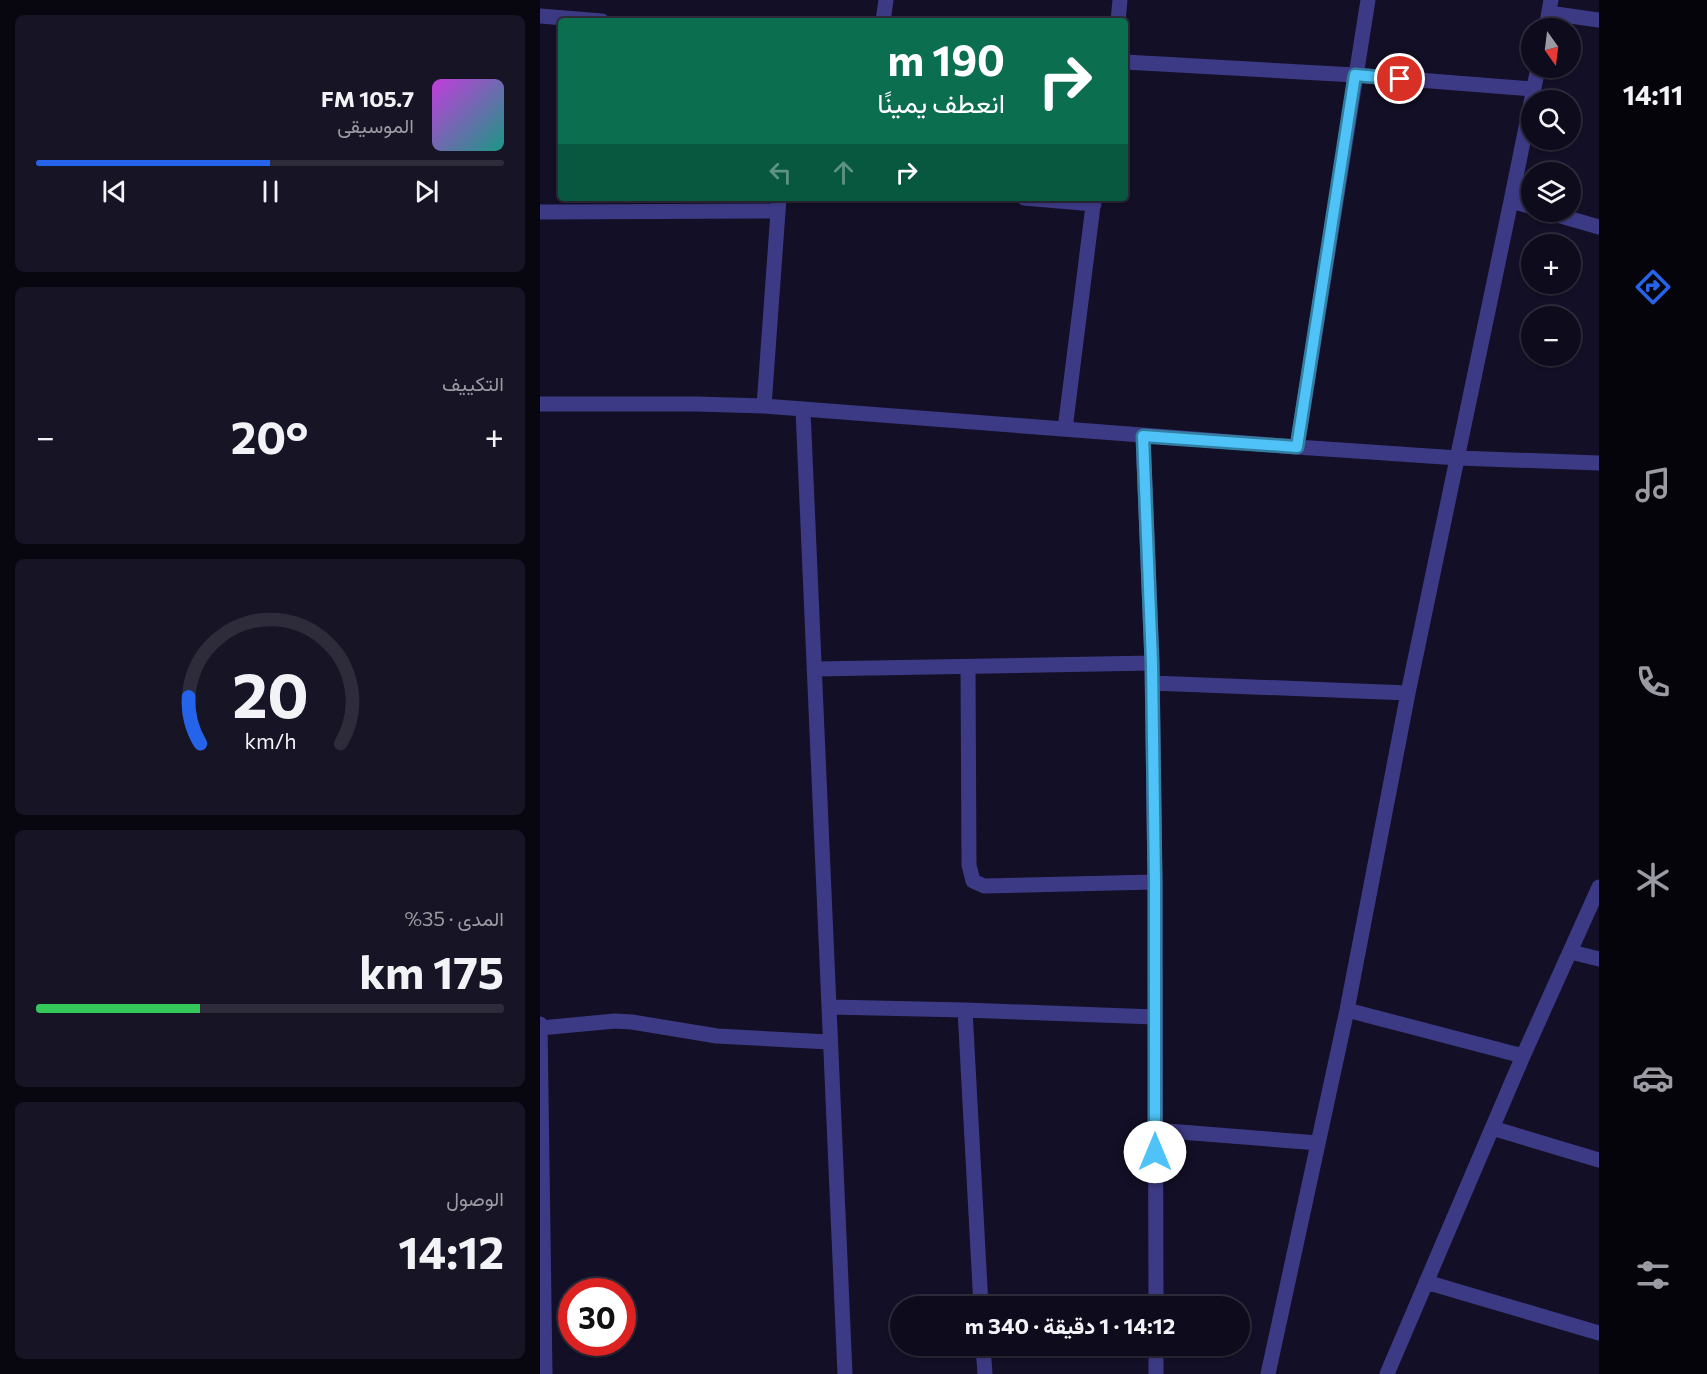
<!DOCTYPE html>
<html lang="ar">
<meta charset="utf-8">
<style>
body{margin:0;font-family:Commissioner,Vazirmatn,sans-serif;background:#171425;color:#f1f3f6;direction:rtl;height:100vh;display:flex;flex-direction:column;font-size:22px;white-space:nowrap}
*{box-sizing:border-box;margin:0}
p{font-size:20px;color:#9b9ba3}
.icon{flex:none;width:33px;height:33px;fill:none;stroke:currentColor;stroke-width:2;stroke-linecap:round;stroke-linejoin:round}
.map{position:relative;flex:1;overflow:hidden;direction:ltr}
.panel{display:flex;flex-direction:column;gap:15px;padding:15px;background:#08060f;width:540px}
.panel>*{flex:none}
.top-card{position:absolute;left:18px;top:18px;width:570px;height:183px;border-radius:6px;box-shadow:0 2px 4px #0004,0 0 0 2px #2e2b3b;direction:rtl;background:#0b6e4f;color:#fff;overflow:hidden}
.needle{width:39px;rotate:166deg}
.controls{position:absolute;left:981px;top:18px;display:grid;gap:12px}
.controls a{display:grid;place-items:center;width:60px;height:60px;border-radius:50%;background:#0e0b1c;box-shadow:0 2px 4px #0004,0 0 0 2px #2e2b3b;font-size:30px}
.speed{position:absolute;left:18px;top:1278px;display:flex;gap:12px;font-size:30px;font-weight:700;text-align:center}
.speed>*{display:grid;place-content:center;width:78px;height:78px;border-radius:50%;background:#0e0b1c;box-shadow:0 2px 4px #0004,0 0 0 2px #2e2b3b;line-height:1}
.speed .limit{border:9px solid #d22;background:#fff;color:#111}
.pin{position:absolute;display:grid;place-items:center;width:51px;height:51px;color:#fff;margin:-26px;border:3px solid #fff;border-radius:50%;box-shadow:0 2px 6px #0007}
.me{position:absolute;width:66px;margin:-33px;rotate:0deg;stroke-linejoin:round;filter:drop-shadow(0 0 4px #0008)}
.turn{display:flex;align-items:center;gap:21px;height:126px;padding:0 24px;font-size:27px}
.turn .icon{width:78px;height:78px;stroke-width:2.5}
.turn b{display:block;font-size:42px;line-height:51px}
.lanes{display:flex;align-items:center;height:57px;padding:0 24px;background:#0003;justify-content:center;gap:30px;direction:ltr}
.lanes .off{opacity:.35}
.big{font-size:45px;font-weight:700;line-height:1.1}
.panel .tile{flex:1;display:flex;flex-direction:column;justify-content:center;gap:9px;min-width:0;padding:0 21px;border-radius:9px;background:#171425}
.panel .dial{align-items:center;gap:0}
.dial svg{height:156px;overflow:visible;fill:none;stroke:#2e2b3b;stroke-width:7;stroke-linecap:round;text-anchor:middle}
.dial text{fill:#f1f3f6;stroke:none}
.song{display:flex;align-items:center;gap:18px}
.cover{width:72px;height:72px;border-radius:9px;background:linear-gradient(135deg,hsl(290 70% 55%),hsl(170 70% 35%))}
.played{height:6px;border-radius:3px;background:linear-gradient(90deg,#2563eb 50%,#2e2b3b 50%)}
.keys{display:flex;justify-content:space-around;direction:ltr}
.heat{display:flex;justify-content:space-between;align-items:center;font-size:33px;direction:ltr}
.charge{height:9px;border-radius:4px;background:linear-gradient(90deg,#34c759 35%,#2e2b3b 0)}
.trip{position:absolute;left:350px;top:1296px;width:360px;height:60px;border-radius:30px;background:#0e0b1c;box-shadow:0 2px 4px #0004,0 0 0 2px #2e2b3b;font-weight:700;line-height:60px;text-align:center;direction:rtl}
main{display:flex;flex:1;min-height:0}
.dock{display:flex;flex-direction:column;width:108px;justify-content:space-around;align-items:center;background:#06040b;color:#9b9ba3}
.dock .icon{width:42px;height:42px}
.dock .current{color:#2563eb}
.dock b{font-size:27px;color:#f1f3f6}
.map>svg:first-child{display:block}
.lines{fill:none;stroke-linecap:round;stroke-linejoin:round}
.minor{stroke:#3d3a85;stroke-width:15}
.route-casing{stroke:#337fa1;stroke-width:15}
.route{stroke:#4fc3f7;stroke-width:10}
</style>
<main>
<nav class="dock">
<b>14:11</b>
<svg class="icon current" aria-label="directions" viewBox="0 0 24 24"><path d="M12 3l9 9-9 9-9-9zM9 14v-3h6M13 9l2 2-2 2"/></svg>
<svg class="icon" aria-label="music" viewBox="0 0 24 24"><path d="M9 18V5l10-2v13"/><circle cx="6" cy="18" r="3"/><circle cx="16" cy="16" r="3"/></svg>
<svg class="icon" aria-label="phone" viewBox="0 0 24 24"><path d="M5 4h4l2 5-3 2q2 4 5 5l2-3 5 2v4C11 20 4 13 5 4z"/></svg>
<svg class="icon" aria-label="climate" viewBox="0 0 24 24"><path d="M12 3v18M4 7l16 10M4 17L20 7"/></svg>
<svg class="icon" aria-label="car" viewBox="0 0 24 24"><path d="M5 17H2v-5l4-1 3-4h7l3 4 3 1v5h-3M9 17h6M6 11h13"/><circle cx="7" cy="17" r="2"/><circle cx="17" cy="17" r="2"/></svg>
<svg class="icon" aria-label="filters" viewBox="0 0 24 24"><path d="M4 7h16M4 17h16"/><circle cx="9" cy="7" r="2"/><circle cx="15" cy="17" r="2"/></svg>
</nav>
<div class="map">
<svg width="1059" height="1374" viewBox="0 0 1059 1374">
<rect width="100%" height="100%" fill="#130f26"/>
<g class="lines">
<!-- minor -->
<path class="minor" d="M1009,13L1059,20
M0,16L62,21
M343,21L346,0
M578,21L580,0
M1006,28L1011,0
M585,62L815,75L993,89
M484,198L554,204
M971,201L992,207
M0,212L238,211
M1007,212L1059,227
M0,404H157L224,406L757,447L918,458L1059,463
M224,406L239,198
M263,410L305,1374
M525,429L554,198
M603,436L612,663L615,882L616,1306
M757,447L828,0
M428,667L429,865L433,881L444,886L615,882
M274,669L612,663
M612,683L868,693
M1031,952L1059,959
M289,1007L425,1010L615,1017
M425,1010L441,1306
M807,1010L983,1056
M0,1024L5,1374
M0,1028L75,1021L92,1022L177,1036L289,1042
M952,1128L1059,1160
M615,1130L778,1143
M886,1282L1059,1333
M443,1346L445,1374
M616,1346V1374
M728,1374L807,1010L868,693L971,201L998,68
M847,1374L983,1056L1059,887"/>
</g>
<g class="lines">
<defs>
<path id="route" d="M615,1152V882L612,663L603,436L757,447L815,75L860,79"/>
</defs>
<!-- route casing -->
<use href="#route" class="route-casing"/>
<!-- route -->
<use href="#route" class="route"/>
</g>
</svg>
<div class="controls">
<a><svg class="needle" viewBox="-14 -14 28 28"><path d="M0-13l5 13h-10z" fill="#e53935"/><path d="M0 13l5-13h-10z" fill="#9b9ba3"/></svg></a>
<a><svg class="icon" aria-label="search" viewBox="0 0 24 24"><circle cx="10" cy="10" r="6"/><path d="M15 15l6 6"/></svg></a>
<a><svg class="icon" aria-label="layers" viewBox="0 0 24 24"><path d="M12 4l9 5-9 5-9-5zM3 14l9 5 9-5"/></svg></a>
<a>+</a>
<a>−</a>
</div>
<div class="speed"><div class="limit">30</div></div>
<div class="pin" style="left:860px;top:79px;background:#d93025"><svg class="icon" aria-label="arrive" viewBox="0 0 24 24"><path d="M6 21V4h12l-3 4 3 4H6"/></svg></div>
<svg class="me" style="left:615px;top:1152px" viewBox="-20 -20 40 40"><circle r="19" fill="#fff"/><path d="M0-13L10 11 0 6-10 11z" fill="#4fc3f7"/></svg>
<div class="trip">14:12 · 1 دقيقة · 340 m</div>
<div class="top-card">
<div class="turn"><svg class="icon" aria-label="right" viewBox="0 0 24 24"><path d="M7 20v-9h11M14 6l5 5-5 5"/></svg><div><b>190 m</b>انعطف يمينًا</div></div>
<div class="lanes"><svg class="icon off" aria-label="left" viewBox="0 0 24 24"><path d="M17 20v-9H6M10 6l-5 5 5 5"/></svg><svg class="icon off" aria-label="ahead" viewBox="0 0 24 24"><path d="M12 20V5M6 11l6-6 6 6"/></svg><svg class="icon" aria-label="right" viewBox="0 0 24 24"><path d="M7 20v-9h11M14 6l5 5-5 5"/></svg></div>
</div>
</div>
<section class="panel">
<div class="tile">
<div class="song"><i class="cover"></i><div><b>105.7 FM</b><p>الموسيقى</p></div></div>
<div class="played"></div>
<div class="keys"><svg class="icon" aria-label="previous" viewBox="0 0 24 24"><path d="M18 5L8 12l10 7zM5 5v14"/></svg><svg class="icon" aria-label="pause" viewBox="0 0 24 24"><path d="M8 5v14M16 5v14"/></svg><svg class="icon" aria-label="next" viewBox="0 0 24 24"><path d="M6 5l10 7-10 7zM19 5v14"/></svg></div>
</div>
<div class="tile"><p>التكييف</p>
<div class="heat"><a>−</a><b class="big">20°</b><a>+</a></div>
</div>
<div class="tile dial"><svg viewBox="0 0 100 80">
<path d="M14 69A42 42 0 1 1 86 69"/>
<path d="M14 69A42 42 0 0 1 8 45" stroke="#2563eb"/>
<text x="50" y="56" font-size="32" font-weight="700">20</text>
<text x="50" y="72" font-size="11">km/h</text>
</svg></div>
<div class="tile"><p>المدى · 35%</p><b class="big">175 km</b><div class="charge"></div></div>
<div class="tile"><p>الوصول</p><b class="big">14:12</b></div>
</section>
</main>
